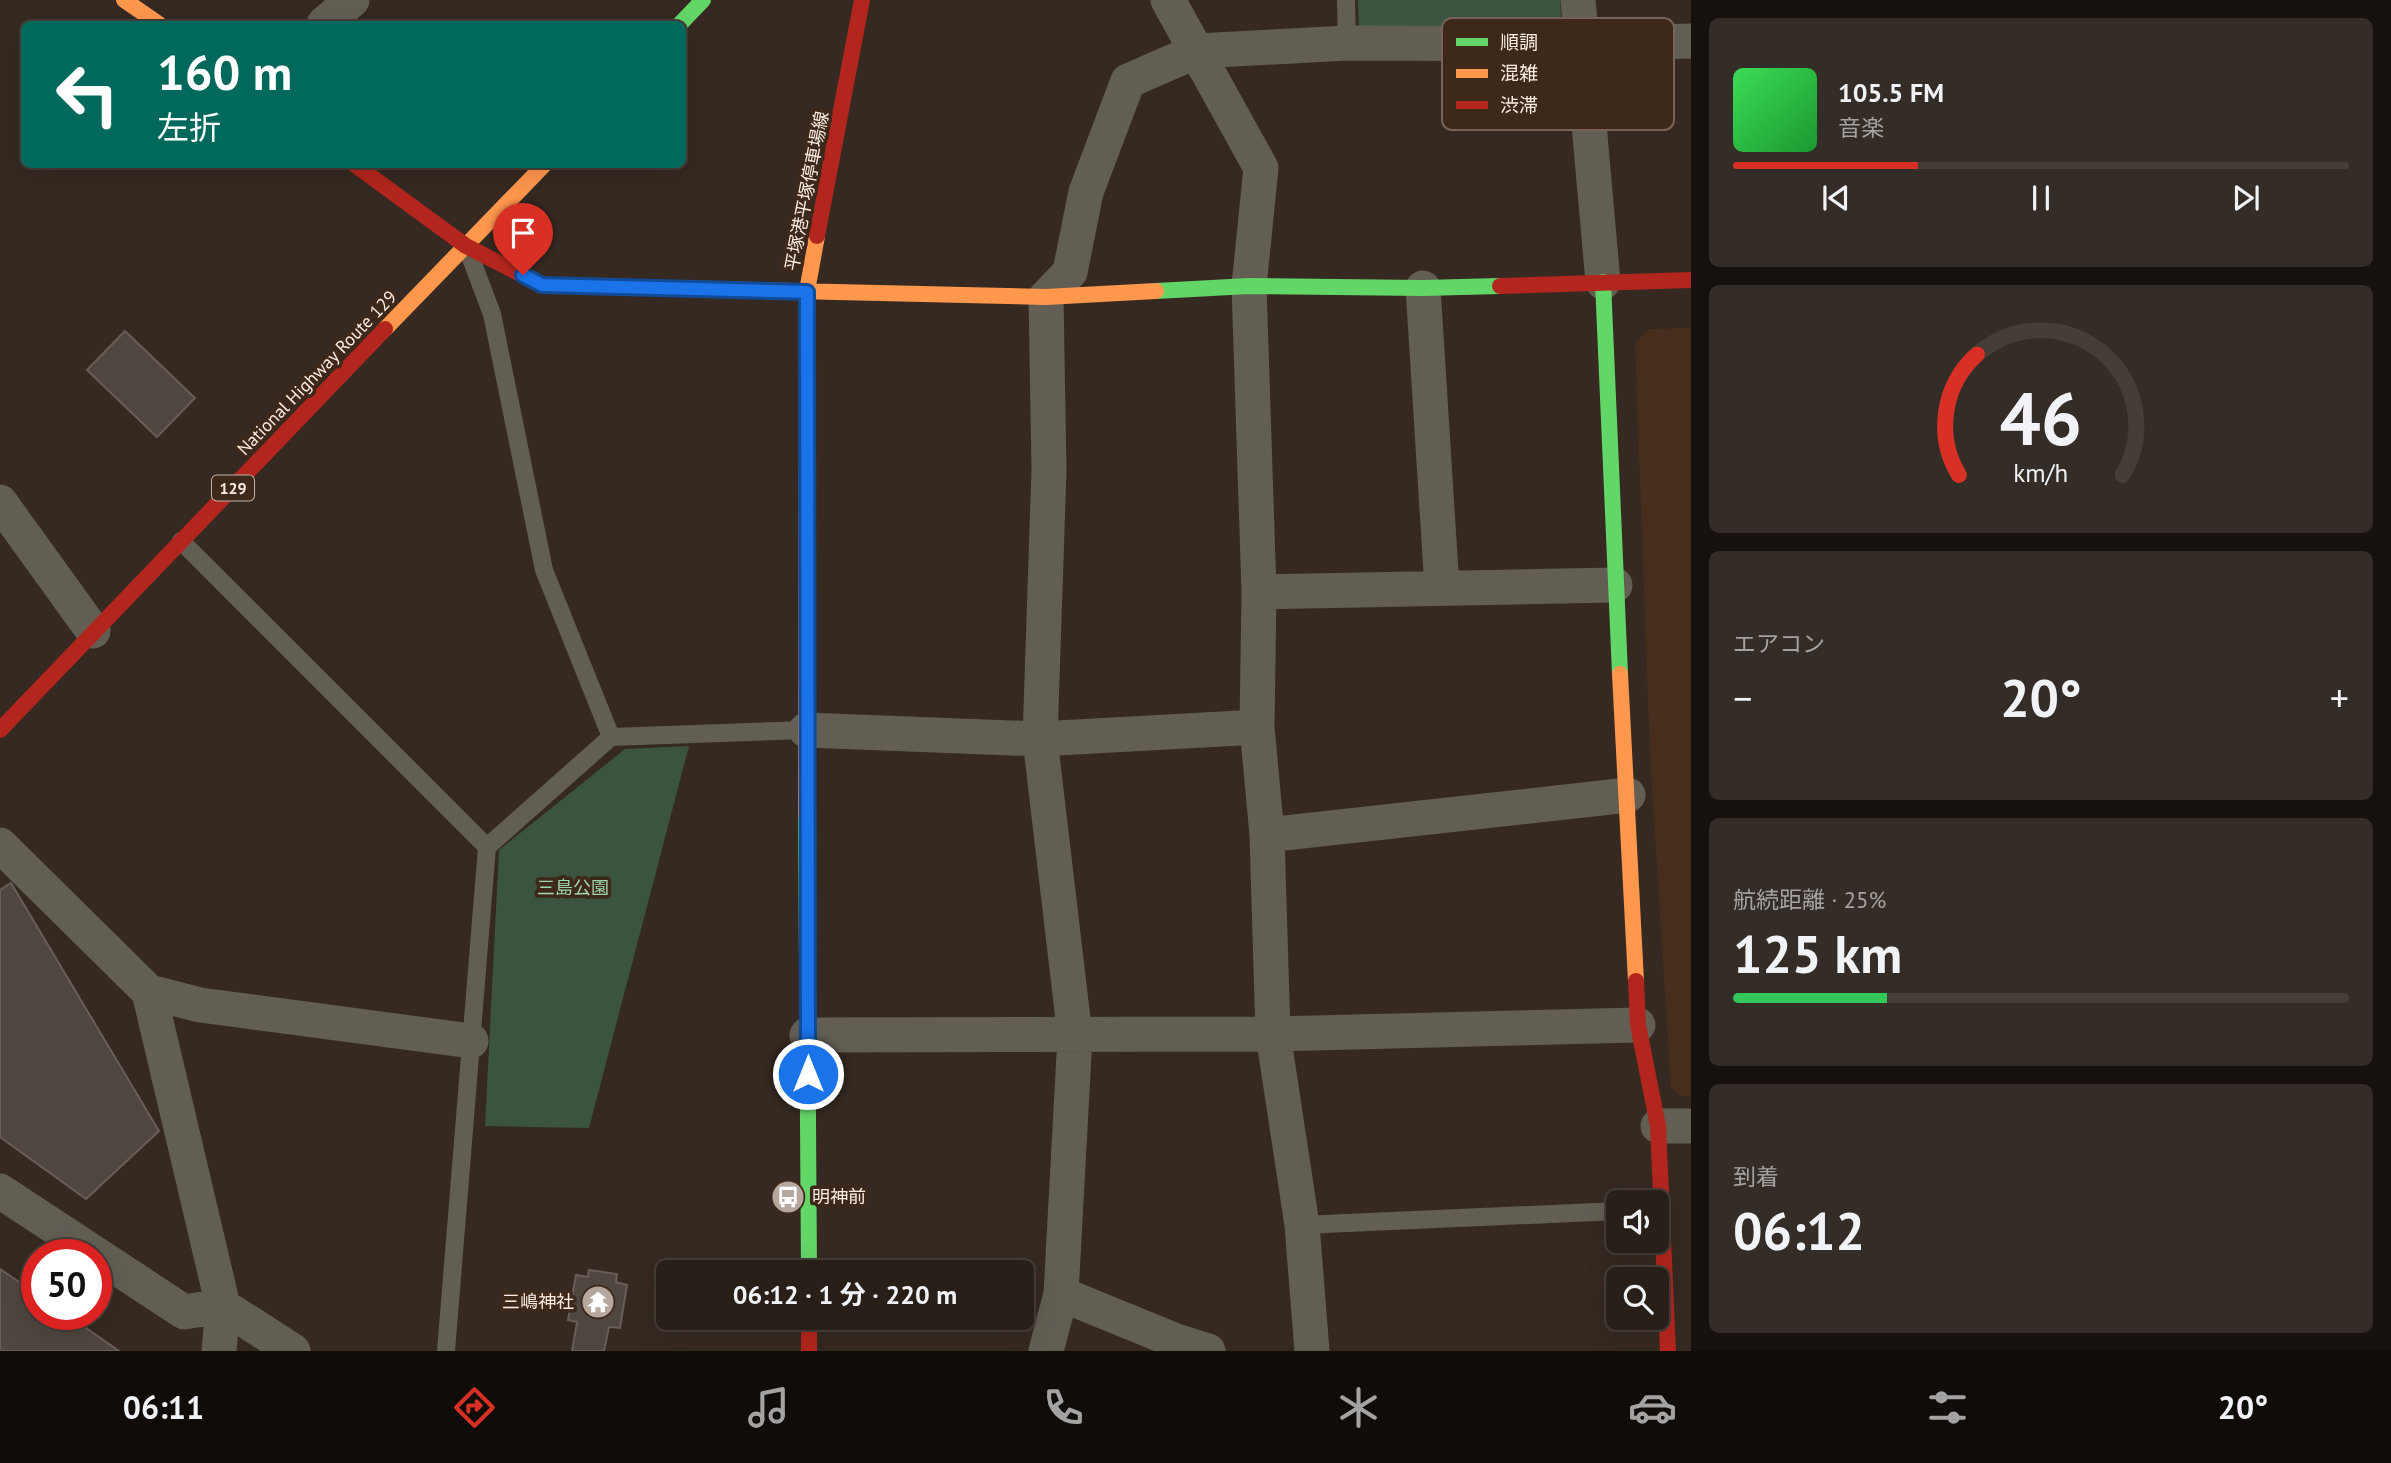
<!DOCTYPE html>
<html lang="ja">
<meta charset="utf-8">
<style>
body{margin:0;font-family:"PT Sans","Noto Sans JP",sans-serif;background:#342c26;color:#f1f3f6;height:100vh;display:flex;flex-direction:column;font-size:26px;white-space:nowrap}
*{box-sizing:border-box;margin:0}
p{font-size:23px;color:#a5a2a2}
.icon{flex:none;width:38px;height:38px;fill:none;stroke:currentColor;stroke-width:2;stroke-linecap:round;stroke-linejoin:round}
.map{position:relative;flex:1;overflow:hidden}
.drawer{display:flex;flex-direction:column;gap:18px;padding:18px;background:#16110e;width:700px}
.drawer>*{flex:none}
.guide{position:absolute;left:21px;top:21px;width:665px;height:147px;border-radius:10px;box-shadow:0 7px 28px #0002,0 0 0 2px #443d38;background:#00695c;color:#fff;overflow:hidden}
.controls{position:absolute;left:1606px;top:1190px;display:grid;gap:14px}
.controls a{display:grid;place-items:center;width:63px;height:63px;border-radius:10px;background:#281f19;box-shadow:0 7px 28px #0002,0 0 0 2px #443d38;font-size:35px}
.speed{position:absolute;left:21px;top:1239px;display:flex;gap:14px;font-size:35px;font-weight:700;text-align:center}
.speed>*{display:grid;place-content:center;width:91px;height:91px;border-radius:50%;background:#281f19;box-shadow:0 7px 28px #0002,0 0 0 2px #443d38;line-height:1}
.speed .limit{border:10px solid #d22;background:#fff;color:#111}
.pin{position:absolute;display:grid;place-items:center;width:60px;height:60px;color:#fff;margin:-72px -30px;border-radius:50% 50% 50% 0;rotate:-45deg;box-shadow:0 0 7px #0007}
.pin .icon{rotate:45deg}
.me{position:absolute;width:77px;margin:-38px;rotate:0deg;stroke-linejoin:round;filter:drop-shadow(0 0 5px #0008)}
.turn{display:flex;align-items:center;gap:24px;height:147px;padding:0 21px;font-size:32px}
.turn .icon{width:91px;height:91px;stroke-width:2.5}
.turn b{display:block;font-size:49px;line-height:60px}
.big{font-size:52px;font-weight:700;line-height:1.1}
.drawer .widget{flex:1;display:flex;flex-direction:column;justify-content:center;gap:10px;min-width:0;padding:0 24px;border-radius:10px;background:#342c26}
.drawer .dial{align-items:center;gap:0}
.dial svg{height:182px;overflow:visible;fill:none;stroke:#443d38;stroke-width:7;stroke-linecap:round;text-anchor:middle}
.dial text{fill:#f1f3f6;stroke:none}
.song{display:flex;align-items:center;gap:21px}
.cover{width:84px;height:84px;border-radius:10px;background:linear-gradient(135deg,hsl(130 70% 55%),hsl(130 70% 35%))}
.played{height:7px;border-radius:4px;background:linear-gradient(90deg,#d93025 30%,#443d38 30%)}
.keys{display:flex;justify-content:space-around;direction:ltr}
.heat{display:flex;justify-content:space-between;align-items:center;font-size:38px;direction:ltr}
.charge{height:10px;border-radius:5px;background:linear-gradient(90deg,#34c759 25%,#443d38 0)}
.trip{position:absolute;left:656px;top:1260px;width:378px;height:70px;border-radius:10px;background:#281f19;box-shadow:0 7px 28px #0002,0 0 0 2px #443d38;font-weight:700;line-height:70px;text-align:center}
.menu{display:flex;height:112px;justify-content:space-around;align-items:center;background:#100c0a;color:#a5a2a2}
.menu .icon{width:49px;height:49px}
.menu .on{color:#d93025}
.menu b{font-size:32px;color:#f1f3f6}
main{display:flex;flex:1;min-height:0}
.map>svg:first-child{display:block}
.built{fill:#462d1c}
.green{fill:#3b543f}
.building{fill:#504640;stroke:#695d57;stroke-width:2}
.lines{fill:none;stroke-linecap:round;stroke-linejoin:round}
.lane{stroke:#625e54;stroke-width:18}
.street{stroke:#625e54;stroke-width:35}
.fast{stroke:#63d668;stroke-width:16}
.slow{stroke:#ff974d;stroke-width:16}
.jam{stroke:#b3261e;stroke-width:16}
.route-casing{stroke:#114b97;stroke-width:18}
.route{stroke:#1a73e8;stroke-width:12}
.labels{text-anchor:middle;stroke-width:7;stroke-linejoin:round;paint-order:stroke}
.shield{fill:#3d2819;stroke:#c2b2a6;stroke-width:2}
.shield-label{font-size:16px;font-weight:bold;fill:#fbede3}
.street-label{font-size:18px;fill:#fbede3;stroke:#3d2819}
.park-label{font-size:18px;fill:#9dd7aa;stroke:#3d2819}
.poi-label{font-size:18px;fill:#fbede3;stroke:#3d2819;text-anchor:start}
.key{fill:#3d2819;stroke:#766356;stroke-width:2}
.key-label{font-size:19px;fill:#fbede3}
</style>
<main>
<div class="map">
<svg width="1691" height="1351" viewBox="0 0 1691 1351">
<rect width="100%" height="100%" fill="#352921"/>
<!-- built -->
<path class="built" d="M1691,328V1096H1680L1671,1088L1650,758L1635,344L1648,329Z"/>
<!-- green -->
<path class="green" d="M1358,0H1560L1562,32L1359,29Z
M689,746L589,1128L485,1126L499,850L625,749Z"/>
<!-- building -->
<path class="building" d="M125,331L195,398L157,437L87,370Z
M11,883L159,1131L86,1199L0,1137V890Z
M923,1267L974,1271V1272H923Z
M0,1269L37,1294V1314H66L119,1351H0Z
M589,1270L617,1274L616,1282L627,1285L620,1328L609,1327L604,1351H572L577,1322L568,1320L576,1275L588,1277Z
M920,1318H971L970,1331L920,1327Z"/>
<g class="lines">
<!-- lane -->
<path class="lane" d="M1346,0L1347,43
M469,253L492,314L544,570L611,737
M181,541L487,847
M1302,1225L1619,1211
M446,1351L487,847L611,737L806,730"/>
<!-- street -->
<path class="street" d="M1168,0L1261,168L1249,286L1259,592L1257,727L1267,835L1273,1034L1302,1225L1312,1351
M1578,0L1603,282
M324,24L352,0
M1423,288L1442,588
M0,502L93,631
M1259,592L1615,585
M806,730L1040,739L1257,727
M1267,835L1628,795
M0,845L149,992L200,1005L471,1041
M149,992L223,1306L219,1351
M807,1035L1273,1034L1638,1025
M1658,1126H1691
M0,1191L184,1312L223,1306L293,1351
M1061,1294L1176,1341L1208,1351
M1046,1351L1061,1294L1075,1036L1040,739L1049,470L1046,297L1070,272L1086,192L1128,81L1197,51L1347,43L1581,44L1691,41"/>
<!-- fast -->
<path class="fast" d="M680,24L703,0
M1603,282L1620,674
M1156,291L1249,286L1423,288L1500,286
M806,816L809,1272"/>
<!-- slow -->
<path class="slow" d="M124,0L159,24
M669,288L1046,297L1156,291
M385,329L545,164
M1620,674L1636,981
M806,816L807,291L817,236"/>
<!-- jam -->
<path class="jam" d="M354,164L466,246L542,285L669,288
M817,236L862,0
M1500,286L1691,280
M0,730L385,329
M1636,981L1638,1025L1658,1126L1668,1351
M809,1318V1351"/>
</g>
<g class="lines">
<defs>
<path id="route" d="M523,275L542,285L807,292L808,1074"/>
</defs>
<!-- route casing -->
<use href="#route" class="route-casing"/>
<!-- route -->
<use href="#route" class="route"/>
</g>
<!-- icons -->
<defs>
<symbol id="bus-disc" viewBox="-11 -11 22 22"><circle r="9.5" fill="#b6a89f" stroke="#3d2819"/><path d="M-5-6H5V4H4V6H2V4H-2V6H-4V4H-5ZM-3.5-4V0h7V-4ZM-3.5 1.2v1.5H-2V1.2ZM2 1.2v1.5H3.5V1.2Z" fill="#fff"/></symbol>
<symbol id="temple-disc" viewBox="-11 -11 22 22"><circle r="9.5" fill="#b6a89f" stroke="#3d2819"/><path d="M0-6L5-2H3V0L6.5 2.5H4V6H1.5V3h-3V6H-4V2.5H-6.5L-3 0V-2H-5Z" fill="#fff"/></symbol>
</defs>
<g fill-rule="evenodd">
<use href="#bus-disc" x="769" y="1178" width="38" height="38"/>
<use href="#temple-disc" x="579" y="1283" width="38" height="38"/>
</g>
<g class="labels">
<!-- shield labels -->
<rect class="shield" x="212" y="475.5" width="42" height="25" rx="5"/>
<g class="shield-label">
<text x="233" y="494">129</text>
</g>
<!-- street labels -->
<g class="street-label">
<text transform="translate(807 191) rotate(-79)" y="6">平塚港平塚停車場線</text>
<text transform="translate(317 373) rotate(-46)" y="6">National Highway Route 129</text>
</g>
<!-- park labels -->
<g class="park-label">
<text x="573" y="894">三島公園</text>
</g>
<!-- poi labels -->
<g class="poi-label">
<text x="812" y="1203">明神前</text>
<text x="574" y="1308" text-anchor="end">三嶋神社</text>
</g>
</g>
<!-- legend -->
<rect x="1442" y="18" width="232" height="112" rx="10" class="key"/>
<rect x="1456" y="38" width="32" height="8" fill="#63d668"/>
<rect x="1456" y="69" width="32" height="9" fill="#ff974d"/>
<rect x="1456" y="101" width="32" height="8" fill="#b3261e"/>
<g class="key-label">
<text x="1500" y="49">順調</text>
<text x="1500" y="80">混雑</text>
<text x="1500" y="112">渋滞</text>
</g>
</svg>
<div class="controls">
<a><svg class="icon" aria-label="sound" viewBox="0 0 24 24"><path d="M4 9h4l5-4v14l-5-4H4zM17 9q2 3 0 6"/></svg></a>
<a><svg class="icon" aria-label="search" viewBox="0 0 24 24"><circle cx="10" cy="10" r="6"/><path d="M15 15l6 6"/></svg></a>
</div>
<div class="speed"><div class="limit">50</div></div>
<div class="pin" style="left:523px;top:275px;background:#d93025"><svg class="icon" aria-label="arrive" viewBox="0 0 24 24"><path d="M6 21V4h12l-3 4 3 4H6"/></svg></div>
<svg class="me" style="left:808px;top:1074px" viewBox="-20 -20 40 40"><circle r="17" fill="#1a73e8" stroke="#fff" stroke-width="3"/><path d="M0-11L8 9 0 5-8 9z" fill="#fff"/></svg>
<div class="trip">06:12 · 1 分 · 220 m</div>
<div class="guide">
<div class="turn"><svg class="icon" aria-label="left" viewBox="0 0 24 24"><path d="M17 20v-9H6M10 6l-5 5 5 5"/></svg><div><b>160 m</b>左折</div></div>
</div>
</div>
<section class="drawer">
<div class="widget">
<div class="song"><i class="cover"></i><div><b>105.5 FM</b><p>音楽</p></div></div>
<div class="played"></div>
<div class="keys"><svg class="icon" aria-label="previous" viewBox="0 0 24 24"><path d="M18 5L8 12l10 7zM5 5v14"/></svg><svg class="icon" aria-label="pause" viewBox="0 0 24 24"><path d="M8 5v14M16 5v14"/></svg><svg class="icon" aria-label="next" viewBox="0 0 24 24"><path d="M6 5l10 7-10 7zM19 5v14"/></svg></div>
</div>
<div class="widget dial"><svg viewBox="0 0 100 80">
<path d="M14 69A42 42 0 1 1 86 69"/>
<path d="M14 69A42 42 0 0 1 22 16" stroke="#d93025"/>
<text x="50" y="56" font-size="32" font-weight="700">46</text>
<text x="50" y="72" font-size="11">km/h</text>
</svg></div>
<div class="widget"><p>エアコン</p>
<div class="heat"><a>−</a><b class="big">20°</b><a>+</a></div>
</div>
<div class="widget"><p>航続距離 · 25%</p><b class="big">125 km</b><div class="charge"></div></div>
<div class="widget"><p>到着</p><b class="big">06:12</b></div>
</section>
</main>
<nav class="menu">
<b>06:11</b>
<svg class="icon on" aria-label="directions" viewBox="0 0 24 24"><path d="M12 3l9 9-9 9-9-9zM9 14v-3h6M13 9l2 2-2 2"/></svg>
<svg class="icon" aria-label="music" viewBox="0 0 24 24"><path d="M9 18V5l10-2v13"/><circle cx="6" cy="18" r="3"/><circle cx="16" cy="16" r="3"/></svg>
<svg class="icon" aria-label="phone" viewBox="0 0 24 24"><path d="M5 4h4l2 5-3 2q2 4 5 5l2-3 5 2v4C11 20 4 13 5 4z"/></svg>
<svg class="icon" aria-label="climate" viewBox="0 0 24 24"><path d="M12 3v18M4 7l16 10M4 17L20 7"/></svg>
<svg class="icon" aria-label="car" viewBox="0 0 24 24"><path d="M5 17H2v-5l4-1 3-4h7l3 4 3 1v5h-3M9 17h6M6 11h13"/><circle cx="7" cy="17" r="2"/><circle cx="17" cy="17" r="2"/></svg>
<svg class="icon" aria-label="filters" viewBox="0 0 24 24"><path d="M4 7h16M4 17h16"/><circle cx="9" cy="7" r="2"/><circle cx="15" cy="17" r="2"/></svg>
<b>20°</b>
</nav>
